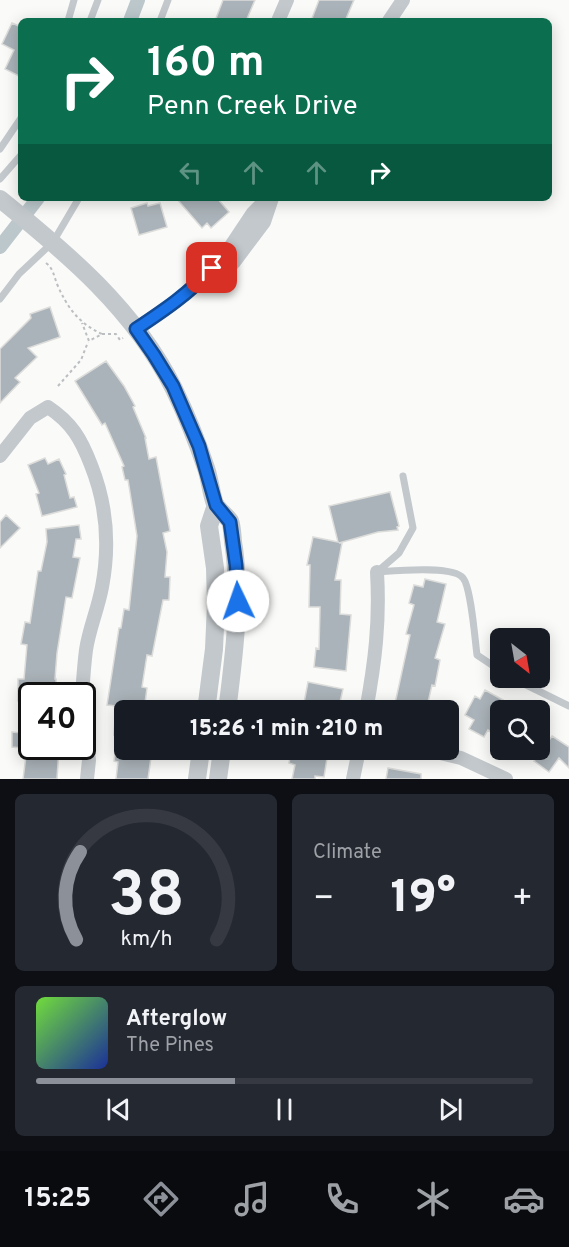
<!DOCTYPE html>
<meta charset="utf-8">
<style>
body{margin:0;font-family:Overpass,sans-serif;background:#242831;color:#f1f3f6;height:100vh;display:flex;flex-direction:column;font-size:22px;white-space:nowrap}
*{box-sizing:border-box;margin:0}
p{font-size:20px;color:#9ea1a6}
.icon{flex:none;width:33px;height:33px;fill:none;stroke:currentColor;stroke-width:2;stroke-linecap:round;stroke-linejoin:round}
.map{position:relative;height:779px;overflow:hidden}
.side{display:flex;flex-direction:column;gap:15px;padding:15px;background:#0d0f14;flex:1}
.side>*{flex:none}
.hud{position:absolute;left:18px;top:18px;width:534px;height:183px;border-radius:9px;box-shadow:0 3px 15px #0003;background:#0b6e4f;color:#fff;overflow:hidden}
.needle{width:39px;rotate:149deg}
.tools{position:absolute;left:490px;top:628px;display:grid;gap:12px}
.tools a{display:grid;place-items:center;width:60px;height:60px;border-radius:9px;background:#171b24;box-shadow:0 3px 15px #0003;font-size:30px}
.speed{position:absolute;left:18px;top:682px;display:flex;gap:12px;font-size:30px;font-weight:700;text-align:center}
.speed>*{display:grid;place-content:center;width:78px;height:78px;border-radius:50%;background:#171b24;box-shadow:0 3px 15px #0003;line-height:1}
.speed .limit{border:3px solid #111;border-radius:9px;background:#fff;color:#111}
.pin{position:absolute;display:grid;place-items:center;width:51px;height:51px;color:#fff;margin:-26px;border-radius:12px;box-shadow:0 3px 9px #0006}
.me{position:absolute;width:66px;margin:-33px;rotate:357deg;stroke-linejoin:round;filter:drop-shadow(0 0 4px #0008)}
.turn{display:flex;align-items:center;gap:21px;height:126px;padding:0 30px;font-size:27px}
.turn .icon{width:78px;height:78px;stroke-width:2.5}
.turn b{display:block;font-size:42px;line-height:51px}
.lanes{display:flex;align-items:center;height:57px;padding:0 30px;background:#0003;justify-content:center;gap:30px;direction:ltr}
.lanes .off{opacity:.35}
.big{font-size:45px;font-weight:800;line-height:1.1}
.side .card{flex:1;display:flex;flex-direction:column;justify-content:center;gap:9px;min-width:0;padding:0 21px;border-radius:9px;background:#242831}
.side .dial{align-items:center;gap:0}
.dial svg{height:156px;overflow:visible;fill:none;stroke:#363941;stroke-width:7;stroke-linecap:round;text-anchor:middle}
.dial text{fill:#f1f3f6;stroke:none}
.song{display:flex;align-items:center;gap:18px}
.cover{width:72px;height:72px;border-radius:9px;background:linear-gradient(135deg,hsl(100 70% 55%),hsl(230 70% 35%))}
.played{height:6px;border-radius:3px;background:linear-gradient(90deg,#8c9099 40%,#363941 40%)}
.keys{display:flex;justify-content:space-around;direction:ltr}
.heat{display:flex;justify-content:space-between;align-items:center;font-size:33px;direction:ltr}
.side .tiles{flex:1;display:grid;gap:15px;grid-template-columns:1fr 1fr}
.card:last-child{grid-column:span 2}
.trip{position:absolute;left:114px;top:700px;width:345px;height:60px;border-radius:9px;background:#171b24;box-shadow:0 3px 15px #0003;font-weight:800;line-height:60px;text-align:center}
.tab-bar{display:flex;height:96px;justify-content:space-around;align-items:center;background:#090b0e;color:#9ea1a6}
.tab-bar .icon{width:42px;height:42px}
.tab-bar .current{color:#8c9099}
.tab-bar b{font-size:27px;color:#f1f3f6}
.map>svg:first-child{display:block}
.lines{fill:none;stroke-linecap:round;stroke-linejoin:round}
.canal{stroke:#bbc7cb;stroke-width:14}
.building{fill:#aab3b9;stroke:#dcdcda;stroke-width:1.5}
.path{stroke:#bbbfc2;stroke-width:2;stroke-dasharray:3 3;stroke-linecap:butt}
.service{stroke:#c3c8cc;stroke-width:7}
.minor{stroke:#c3c8cc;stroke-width:14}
.tertiary{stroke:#c3c8cc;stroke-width:18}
.route-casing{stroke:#114b97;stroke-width:15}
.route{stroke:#1a73e8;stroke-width:10}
</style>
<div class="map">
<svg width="569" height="779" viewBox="0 0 569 779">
<rect width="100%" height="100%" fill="#fafaf8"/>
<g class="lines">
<!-- canal -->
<path class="canal" d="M130,21L138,0
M0,247L38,198"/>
</g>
<!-- building -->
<path class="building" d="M223,0H255L246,21H215Z
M319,0H354L345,21H311Z
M12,23L21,27V77L5,69L14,50L2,44Z
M176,198H217L229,212L211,228L207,223L202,228Z
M147,203L148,206L160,203L167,227L139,235L131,208Z
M50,307L60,337L28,348L37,357L15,378L20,382L0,403V349L31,318L30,314Z
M106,361L124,386L135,406L133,407L146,438H145L149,459L156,457L170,531L163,533L167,552L165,577H170L169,600H163L152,656L147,655L142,687L147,688L144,710L124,707V750H152L148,779H116L118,762L114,761L117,735H114L116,706L107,705L119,628H121L124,609L129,610L137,536L128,480H125L122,467L124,466L105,423L102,425L75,381Z
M45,458L48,464L59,459L66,474L64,475L70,498L74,497L77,507L42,516L36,494L39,493L28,465Z
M390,492L399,526L397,527L398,530L378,532L339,543H342L335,580H341L340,614L351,615L346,671L314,667L316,648L319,649L320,607H309L310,565H307L313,537L338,542L329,506Z
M6,515L20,528L0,548V522Z
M79,525L81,539H76L73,557L80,558L72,598L66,597L57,653L55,679H56V696H32V701H18V679H24L27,645L21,644L25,622L30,623L38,571H41L47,542L46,529Z
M425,579L446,584L437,622L445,624L435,658L440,660L435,686L432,685L426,711H403L394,708L410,635L406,634L414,605L409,603L414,585L423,587Z
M308,682L343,689L338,711H317L303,708Z
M485,690L503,700L518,711H501V741L488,730L484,737L469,729L474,720L465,715L475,696L480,699Z
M25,709H32V747H59L57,779H23L26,756H21L22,748L12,747V732L22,733Z
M552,736L569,747V768L559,758L549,772L534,761Z
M291,751L327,758L324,777L315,776V779H292L295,765L289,763Z
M388,768L421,774V779H386Z"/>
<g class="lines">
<!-- path -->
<path class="path" d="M46,263C53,268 54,276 57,284C67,307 78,323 102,334L89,341L82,323
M102,334H116L120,340L123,338
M58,386L81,360L88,342"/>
<!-- service -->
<path class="service" d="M68,21L74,0
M90,21L98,0
M160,21L168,0
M0,149L21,118
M0,179L21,155
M0,299L19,274L53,242L79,198
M403,476L413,528L399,553L377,572C393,571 453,565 463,578C471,587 475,640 477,655L501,671
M512,678L569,706"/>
<!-- minor -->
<path class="minor" d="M278,21L287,0
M389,21L403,0
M202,282L220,276L234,262L264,222L272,198
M136,329L179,299L200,282L227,252L253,213L268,198
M0,456L30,418L48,407C72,423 81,439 91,465C107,505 110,545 102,587C98,609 89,629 86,650C84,665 83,681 82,696
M82,703L89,760L87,779
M366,711C375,662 380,622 377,572
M428,750L461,758L506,779
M353,779L359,750"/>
<!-- tertiary -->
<path class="tertiary" d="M0,199C67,253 135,310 174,389C186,414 197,441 206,468C210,480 211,493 215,504C218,510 226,515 230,521C233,528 232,540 234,548C241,603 234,656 227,711
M206,711L214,649L216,604L215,568L209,526L216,505
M197,779L201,750
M218,779L222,750"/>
</g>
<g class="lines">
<defs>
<path id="route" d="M212,268C190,293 163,311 136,329L154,355L173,386L199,446L216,505L230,522L236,565L238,601"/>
</defs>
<!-- route casing -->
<use href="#route" class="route-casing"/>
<!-- route -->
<use href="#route" class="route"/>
</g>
</svg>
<div class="tools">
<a><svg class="needle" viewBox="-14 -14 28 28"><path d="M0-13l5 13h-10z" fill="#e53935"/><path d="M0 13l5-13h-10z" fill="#9ea1a6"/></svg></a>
<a><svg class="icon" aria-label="search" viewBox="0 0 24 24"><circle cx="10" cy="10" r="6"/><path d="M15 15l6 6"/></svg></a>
</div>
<div class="speed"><div class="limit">40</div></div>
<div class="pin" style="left:212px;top:268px;background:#d93025"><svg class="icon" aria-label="arrive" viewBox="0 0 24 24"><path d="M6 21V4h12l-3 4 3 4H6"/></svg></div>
<svg class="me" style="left:238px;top:601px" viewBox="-20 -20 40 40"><circle r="19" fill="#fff"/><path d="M0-13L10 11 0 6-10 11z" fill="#1a73e8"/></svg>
<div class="trip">15:26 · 1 min · 210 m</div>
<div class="hud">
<div class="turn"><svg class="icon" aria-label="right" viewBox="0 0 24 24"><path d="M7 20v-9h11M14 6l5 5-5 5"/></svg><div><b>160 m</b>Penn Creek Drive</div></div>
<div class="lanes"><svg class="icon off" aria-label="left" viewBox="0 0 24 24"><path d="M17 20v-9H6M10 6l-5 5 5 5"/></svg><svg class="icon off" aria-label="ahead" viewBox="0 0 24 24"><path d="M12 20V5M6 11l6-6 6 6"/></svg><svg class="icon off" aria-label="ahead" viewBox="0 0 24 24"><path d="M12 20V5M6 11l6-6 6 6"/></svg><svg class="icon" aria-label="right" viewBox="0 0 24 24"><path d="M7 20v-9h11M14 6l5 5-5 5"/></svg></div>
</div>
</div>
<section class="side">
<div class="tiles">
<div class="card dial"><svg viewBox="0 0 100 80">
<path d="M14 69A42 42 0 1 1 86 69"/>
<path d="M14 69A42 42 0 0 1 16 24" stroke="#8c9099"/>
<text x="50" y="56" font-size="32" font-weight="700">38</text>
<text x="50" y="72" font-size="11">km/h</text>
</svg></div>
<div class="card"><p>Climate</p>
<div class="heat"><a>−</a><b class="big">19°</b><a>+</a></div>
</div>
<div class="card">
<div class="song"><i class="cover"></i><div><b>Afterglow</b><p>The Pines</p></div></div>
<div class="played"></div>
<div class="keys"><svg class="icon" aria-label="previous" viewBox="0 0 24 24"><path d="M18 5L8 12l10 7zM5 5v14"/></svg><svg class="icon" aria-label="pause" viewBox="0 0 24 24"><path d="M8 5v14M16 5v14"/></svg><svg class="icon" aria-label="next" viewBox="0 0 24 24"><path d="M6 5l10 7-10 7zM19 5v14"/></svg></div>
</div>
</div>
</section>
<nav class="tab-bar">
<b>15:25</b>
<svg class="icon current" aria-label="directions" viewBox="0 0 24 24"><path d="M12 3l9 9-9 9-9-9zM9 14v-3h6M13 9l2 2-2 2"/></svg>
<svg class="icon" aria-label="music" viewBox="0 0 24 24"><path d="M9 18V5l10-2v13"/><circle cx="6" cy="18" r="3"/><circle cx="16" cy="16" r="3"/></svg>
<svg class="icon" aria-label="phone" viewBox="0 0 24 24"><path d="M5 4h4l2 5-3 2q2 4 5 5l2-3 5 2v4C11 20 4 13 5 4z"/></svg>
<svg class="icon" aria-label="climate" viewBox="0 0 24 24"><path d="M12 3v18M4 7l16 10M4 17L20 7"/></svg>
<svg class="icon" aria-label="car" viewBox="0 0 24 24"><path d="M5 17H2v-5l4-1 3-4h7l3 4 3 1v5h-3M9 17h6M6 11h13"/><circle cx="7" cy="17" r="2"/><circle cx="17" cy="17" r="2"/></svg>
</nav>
